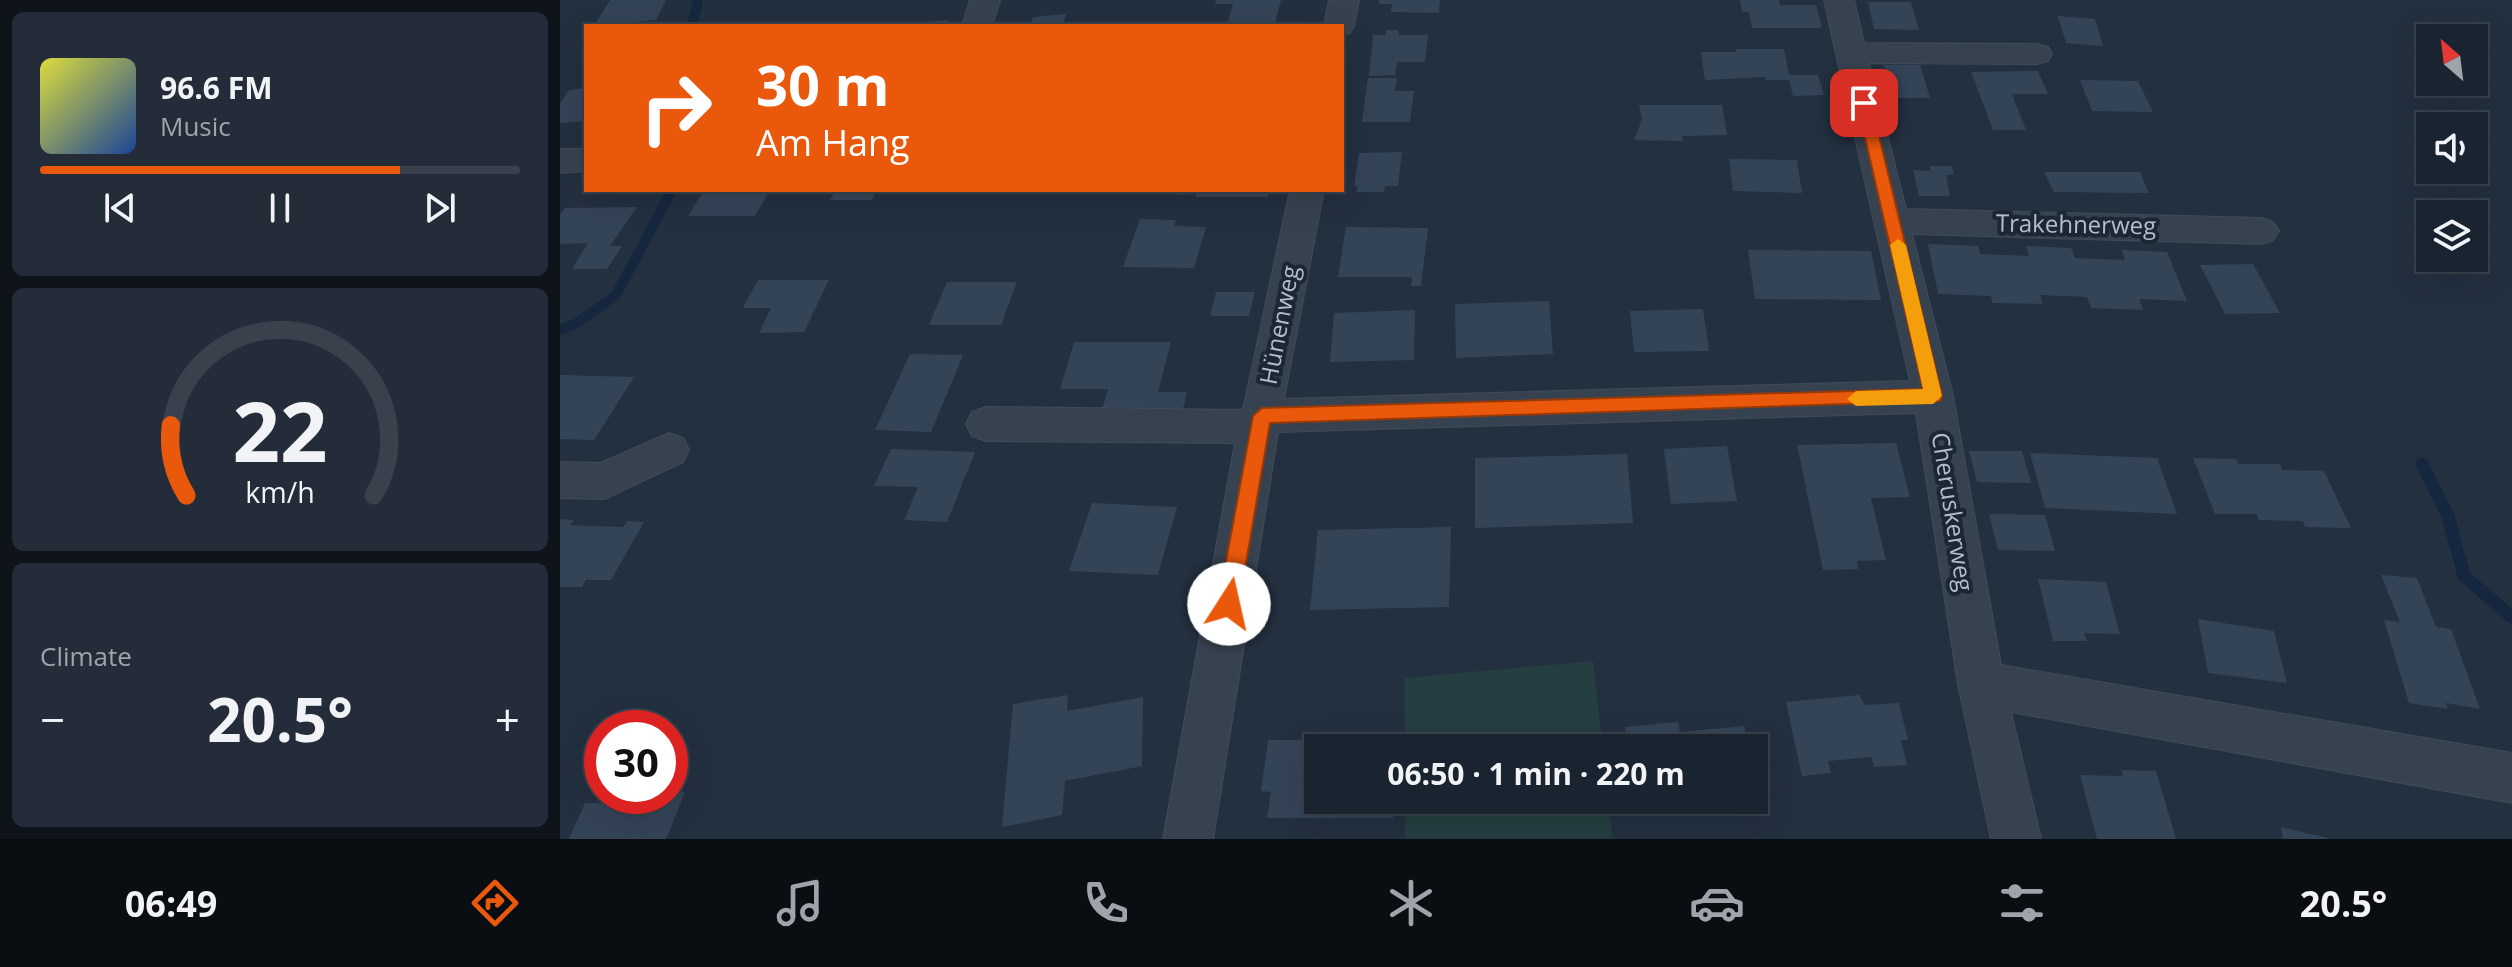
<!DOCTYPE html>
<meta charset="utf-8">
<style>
body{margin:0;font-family:"Open Sans",sans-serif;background:#232c38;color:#f1f3f6;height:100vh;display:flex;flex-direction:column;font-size:30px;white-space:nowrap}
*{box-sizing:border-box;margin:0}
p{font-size:26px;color:#9fa4ab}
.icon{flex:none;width:44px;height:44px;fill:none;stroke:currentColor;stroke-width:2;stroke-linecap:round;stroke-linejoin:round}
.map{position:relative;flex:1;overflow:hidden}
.details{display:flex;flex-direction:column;gap:12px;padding:12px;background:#0e141a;width:560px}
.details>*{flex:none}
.guide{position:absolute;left:24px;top:24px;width:760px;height:168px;border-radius:0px;box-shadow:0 8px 32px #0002,0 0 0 2px #38414c;background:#ea580c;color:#fff;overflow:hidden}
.needle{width:52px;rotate:332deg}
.fabs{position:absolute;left:1856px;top:24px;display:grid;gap:16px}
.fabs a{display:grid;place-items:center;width:72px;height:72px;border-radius:0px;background:#1a2430;box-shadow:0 8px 32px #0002,0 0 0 2px #38414c;font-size:40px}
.speed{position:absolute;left:24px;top:710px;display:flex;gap:16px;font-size:40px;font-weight:700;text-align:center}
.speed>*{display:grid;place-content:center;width:104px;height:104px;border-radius:50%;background:#1a2430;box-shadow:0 8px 32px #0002,0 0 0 2px #38414c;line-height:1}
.speed .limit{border:12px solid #d22;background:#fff;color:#111}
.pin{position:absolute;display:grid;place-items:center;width:68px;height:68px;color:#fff;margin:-34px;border-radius:16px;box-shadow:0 4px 12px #0006}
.me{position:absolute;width:88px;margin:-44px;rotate:10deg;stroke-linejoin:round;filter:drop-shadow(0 0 6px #0008)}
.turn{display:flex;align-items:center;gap:28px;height:168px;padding:0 40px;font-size:36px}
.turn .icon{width:104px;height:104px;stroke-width:2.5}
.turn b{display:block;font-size:56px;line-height:68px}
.big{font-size:60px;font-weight:700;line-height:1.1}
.details .widget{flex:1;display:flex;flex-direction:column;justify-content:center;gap:12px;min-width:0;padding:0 28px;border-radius:12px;background:#232c38}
.details .dial{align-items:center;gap:0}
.dial svg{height:208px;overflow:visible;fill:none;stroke:#38414c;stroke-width:7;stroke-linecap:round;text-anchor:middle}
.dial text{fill:#f1f3f6;stroke:none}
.song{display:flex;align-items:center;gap:24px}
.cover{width:96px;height:96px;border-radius:12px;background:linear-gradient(135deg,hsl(60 70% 55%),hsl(220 70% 35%))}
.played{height:8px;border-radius:4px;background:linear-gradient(90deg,#ea580c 75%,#38414c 75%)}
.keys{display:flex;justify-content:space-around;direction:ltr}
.heat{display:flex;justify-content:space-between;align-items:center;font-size:44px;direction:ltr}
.trip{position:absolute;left:744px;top:734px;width:464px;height:80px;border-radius:0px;background:#1a2430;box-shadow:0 8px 32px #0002,0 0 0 2px #38414c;font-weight:700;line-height:80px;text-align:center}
.tab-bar{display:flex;height:128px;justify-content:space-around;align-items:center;background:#0a0e13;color:#9fa4ab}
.tab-bar .icon{width:56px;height:56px}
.tab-bar .current{color:#ea580c}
.tab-bar b{font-size:36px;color:#f1f3f6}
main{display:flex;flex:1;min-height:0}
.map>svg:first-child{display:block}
.green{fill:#253e41}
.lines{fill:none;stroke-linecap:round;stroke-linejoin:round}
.stream-far1{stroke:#15273f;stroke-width:10}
.stream{stroke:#15273f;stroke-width:13}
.building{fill:#344457}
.minor-casing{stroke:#404b59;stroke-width:2}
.minor{fill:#374250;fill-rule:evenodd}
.route{fill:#ea580c;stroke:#983908;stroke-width:2}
.slow{fill:#f59e0b}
.labels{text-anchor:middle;stroke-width:8;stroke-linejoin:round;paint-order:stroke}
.street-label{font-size:24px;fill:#b3bdcb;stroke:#1c2735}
</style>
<main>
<section class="details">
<div class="widget">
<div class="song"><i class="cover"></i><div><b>96.6 FM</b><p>Music</p></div></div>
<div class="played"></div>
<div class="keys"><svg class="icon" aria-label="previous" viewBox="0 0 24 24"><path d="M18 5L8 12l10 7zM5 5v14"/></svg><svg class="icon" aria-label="pause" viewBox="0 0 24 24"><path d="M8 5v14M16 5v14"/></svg><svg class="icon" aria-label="next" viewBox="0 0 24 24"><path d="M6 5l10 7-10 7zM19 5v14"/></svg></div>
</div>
<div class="widget dial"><svg viewBox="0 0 100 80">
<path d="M14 69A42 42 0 1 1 86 69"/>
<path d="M14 69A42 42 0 0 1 8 42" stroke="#ea580c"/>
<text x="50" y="56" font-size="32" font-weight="700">22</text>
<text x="50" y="72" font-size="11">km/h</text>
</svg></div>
<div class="widget"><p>Climate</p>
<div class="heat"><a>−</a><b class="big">20.5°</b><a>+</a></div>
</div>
</section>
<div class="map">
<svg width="1952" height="839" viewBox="0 0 1952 839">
<rect width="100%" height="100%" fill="#233040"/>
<!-- green -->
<path class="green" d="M1033,661L1043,748H845V678Z
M845,800H1048L1053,839H845Z"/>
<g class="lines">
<!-- stream-far1 -->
<path class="stream-far1" d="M132,26L138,0
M0,330L17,323L56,295L112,190"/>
<!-- stream -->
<path class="stream" d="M1862,464L1888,516L1904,576L1952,617"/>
</g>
<!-- building -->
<path class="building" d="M50,0H106L96,20L34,26Z
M656,0H721L715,23H698L668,22L673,4H655Z
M819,0H880L879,13L831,12L832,4H819Z
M1180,0H1219L1220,5H1256L1262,28H1192L1189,12H1182Z
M1308,2H1351L1359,30L1314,29Z
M506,14L502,26H470L473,17Z
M1498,16L1535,19L1543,46L1506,43Z
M388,20L387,26H346V24Z
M826,30H839L838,35H868L865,62H837L835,75L809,76L813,35H826Z
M1175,49H1224L1229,75H1258L1264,95L1233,96L1229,80H1206L1205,77L1145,80L1141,52H1176Z
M1324,65H1360L1370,98H1333Z
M1478,71L1488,94H1452L1466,130H1433L1411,72Z
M808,78H837L835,91H854L850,122H802Z
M1520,80L1578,81L1593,112L1532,111Z
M26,88V121L0,123V104L9,90Z
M1079,105H1162L1167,135L1122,136L1123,141L1074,140L1082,120Z
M842,152L838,186H825L824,192H797V186H794L799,153Z
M1169,159L1237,160L1242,193L1173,191Z
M1369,166H1392L1394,175H1386L1390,196H1359L1353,170L1371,171Z
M1484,172H1580L1589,193L1494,192Z
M144,190H210L195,216H128Z
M276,190H317L312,200H270Z
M448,190H505L504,193H447Z
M618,190H709L708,197H635L636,194L617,195Z
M77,207L50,246H62L47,269H12L28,243L0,244V215L5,208Z
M580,219L616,220L614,226L646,227L634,268L563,267Z
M786,227L868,228L861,286H851L852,277H778Z
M1368,244L1418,246L1420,254L1469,256L1466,246L1511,248L1515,258L1565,260L1562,250L1607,252L1627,301L1579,299L1583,310L1531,308L1527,297L1480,295L1483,304L1432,303L1431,296L1378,294Z
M1188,250L1311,251L1321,300L1195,299Z
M1693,264L1720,313L1665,314L1640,265Z
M198,280H269L244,332L199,333L211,308H183Z
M387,282H457L441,325H369Z
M656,292H695L689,316H650Z
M989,301L993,354L896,358L895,304Z
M1143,309L1149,351L1074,352L1070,311Z
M855,310L854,360L770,362L774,313Z
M514,342H611L598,392H627L620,422L538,423L548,389H500Z
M350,354L403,355L371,432L315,430Z
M0,375L74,377L34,440L0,439Z
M1336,443L1350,497L1311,498L1326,560L1297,561L1298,569L1263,570L1237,445Z
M1167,446L1177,501L1111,504L1104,449Z
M331,449L415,452L387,522L344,520L358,487L314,486Z
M1409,451H1462L1471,483L1417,482Z
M1470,453L1597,458L1617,514L1485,508Z
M1067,454L1073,523L915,528V458Z
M1633,458L1676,459L1678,464H1720L1722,470L1764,471L1791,528L1745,527L1743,521L1699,520L1697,514H1655Z
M532,503L617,507L598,575L509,571Z
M1429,514L1485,515L1495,551L1438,550Z
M0,519L14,520L10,525L29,526L63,527L67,521L84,522L51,580H26L22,587H0Z
M891,527L889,607L750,610L758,530Z
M1821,575L1857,578L1876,627L1891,629L1920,709L1886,703L1888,709L1849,703L1824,620L1840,622Z
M1478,579L1546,582L1560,634L1524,633L1527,641H1493Z
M1638,619L1714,631L1727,683L1648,673Z
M508,695L507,711L583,697L582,766L505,781L502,815L442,827L453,704Z
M1299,695L1305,705L1339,703L1348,740H1341L1347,765L1314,767L1312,757L1268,761L1271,773L1242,776L1226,702Z
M1118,722L1120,732L1184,726L1189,748H1068L1065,727Z
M708,740H839L838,748H758V800H834L833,818H707L711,792L701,791Z
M1561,770L1596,771L1616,839H1537L1520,775L1563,776Z
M110,792H125L106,839H9L25,803H43L46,796H110Z
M1076,800H1123V802L1077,807Z
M1721,827L1768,838V839H1723Z"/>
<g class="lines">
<defs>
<path id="minor" d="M410,0H440L432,26H402Z
M769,0H799L794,26L790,33L782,35V26H764Z
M1264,0H1294L1304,43L1477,44L1488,47L1492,54L1488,61L1477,64L1309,63L1346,209L1701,218L1713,222L1719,231L1713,240L1701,244L1352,234L1393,396L1441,665L1952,753V803L1451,712L1481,839H1431L1398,684L1356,413L718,432L653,839H603L675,443L426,441L412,436L406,424L412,412L426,407L683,410L730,190H764L724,399L1350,381Z
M0,149H26V171L0,173Z
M109,433L123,438L129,450L123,462L44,499L0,498V462L41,463Z"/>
</defs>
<!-- minor casing -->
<use href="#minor" class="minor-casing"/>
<!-- minor -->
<use href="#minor" class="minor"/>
</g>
<!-- route -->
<path class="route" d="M1304,98L1311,103L1382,396L1380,401L710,423L679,604L676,611L669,614L661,611L658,604L693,416L702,408L1363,389L1297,103Z"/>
<!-- slow -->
<path class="slow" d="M1338,239L1346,245L1382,396L1373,404L1296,406L1287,399L1296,391L1363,389L1330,245Z"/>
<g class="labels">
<!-- street labels -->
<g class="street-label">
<text transform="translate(1516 225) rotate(1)" y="8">Trakehnerweg</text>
<text transform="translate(720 325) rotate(-79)" y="8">Hünenweg</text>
<text transform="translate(1392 512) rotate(81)" y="8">Cheruskerweg</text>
</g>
</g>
</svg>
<div class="fabs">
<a><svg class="needle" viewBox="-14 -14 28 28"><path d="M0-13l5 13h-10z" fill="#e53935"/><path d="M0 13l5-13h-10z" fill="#9fa4ab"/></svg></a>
<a><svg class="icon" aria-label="sound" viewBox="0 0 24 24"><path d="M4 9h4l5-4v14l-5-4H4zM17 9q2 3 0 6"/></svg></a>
<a><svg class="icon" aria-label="layers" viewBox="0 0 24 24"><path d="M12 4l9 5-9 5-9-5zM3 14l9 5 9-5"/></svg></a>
</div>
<div class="speed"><div class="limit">30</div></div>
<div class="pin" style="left:1304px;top:103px;background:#d93025"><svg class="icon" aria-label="arrive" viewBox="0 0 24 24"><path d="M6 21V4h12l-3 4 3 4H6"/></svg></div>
<svg class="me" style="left:669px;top:604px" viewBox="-20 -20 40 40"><circle r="19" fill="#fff"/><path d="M0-13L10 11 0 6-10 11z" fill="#ea580c"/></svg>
<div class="trip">06:50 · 1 min · 220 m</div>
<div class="guide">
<div class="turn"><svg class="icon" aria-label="right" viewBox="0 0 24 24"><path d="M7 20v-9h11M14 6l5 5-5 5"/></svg><div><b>30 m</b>Am Hang</div></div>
</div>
</div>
</main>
<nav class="tab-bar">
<b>06:49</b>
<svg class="icon current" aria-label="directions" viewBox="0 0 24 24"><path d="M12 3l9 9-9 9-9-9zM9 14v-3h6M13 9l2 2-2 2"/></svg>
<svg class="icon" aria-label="music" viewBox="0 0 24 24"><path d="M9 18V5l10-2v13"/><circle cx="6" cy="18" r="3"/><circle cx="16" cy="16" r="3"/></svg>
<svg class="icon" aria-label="phone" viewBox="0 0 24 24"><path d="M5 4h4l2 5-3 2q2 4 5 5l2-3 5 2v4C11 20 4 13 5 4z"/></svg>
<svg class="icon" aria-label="climate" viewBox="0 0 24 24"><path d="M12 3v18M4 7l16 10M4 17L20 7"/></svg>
<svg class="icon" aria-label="car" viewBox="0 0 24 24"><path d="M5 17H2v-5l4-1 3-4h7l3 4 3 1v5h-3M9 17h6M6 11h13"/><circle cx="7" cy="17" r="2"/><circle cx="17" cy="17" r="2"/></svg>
<svg class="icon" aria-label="filters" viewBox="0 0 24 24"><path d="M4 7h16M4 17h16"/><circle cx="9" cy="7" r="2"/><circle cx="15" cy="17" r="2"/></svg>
<b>20.5°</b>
</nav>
